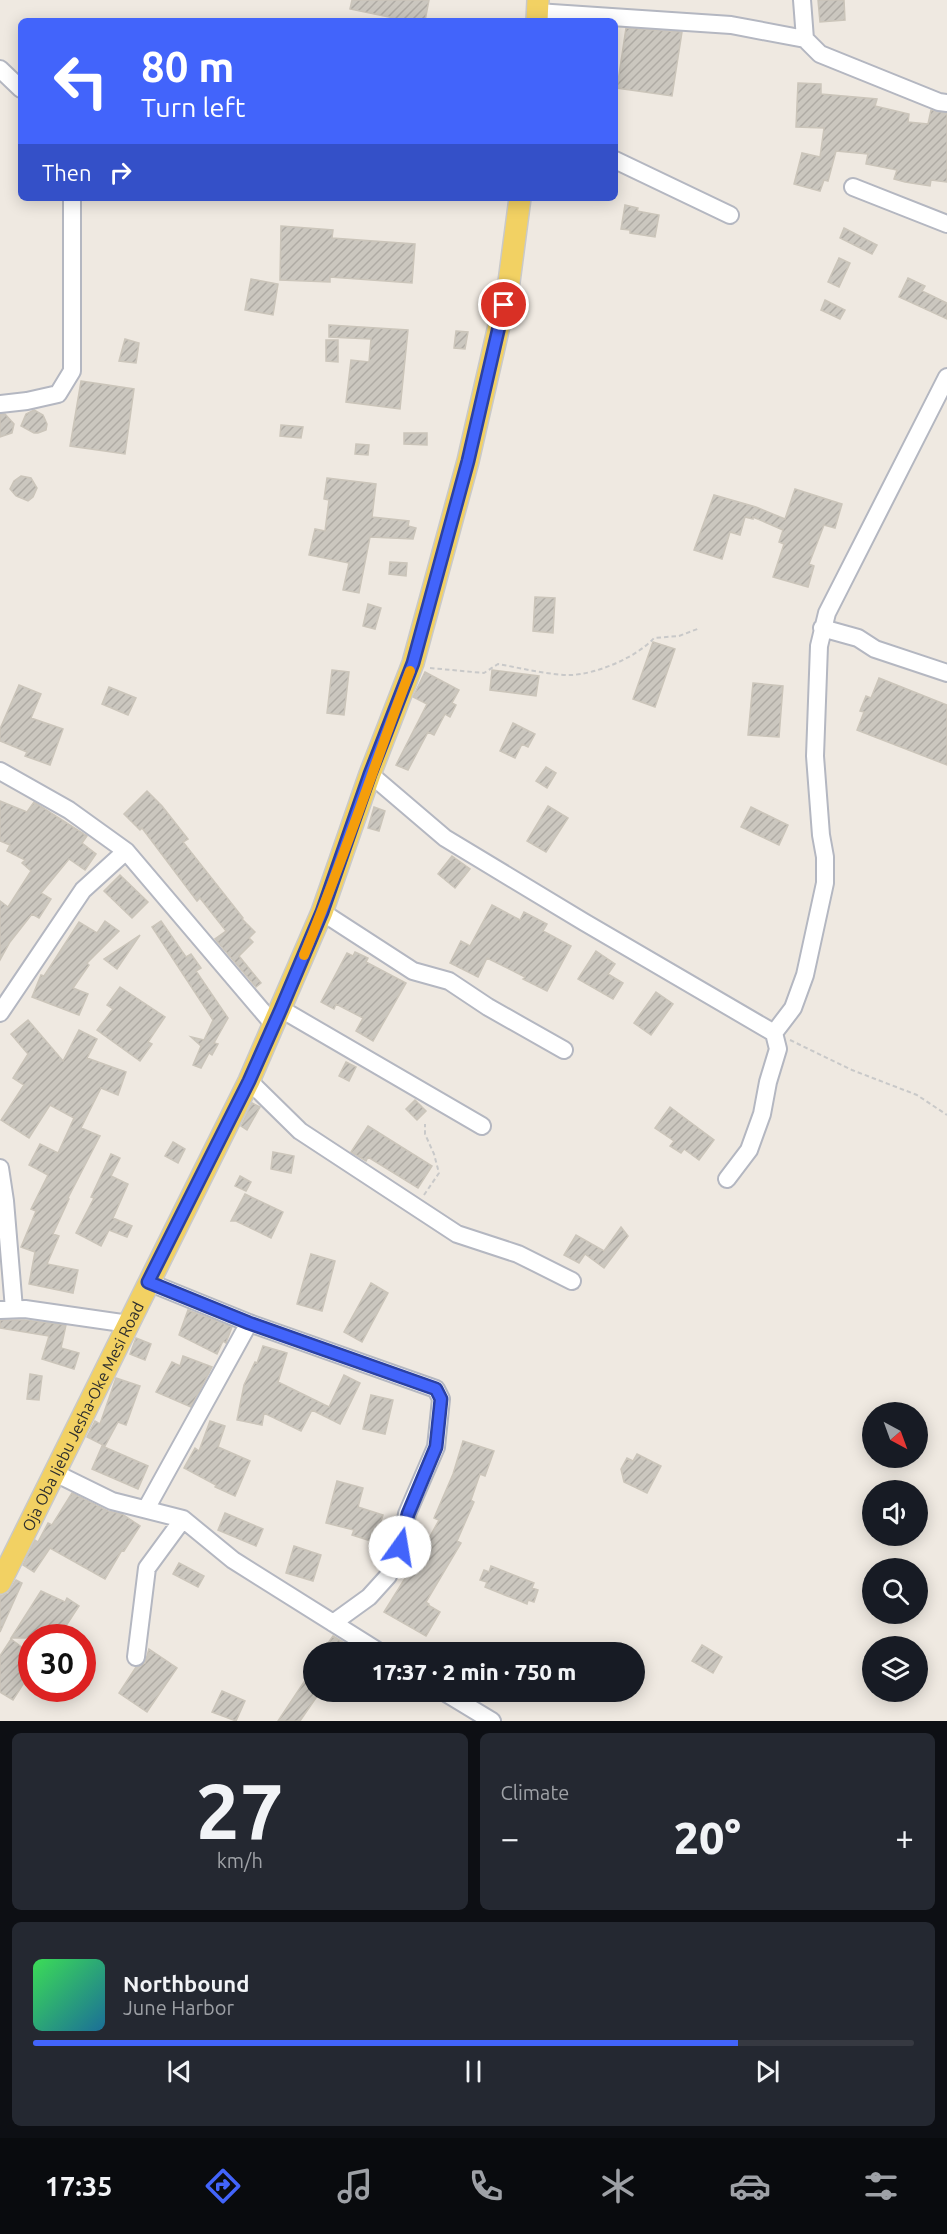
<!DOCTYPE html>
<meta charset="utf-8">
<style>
body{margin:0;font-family:Ubuntu,sans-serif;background:#242831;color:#f1f3f6;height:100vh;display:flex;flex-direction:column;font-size:22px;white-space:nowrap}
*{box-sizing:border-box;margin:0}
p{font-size:20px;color:#9ea1a6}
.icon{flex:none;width:33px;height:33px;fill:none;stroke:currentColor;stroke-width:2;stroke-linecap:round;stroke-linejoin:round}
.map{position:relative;height:1721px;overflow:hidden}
.drawer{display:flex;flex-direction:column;gap:12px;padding:12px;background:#0d0f14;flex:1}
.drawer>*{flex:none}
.top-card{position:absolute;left:18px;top:18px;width:600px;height:183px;border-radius:9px;box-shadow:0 3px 15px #0003;background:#4264fb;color:#fff;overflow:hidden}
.needle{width:39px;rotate:139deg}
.buttons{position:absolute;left:862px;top:1402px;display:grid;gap:12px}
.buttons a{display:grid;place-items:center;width:66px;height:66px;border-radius:50%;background:#171b24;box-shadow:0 3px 15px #0003;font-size:30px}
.speed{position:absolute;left:18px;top:1624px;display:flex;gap:12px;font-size:30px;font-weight:700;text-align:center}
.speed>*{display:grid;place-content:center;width:78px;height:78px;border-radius:50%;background:#171b24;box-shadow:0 3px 15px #0003;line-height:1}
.speed .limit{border:9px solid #d22;background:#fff;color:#111}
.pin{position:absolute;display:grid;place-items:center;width:51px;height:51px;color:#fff;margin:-26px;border:3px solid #fff;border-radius:50%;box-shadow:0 2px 6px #0007}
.me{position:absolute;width:66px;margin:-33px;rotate:13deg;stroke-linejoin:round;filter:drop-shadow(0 0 4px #0008)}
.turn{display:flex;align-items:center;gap:21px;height:126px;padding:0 24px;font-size:27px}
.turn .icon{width:78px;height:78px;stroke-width:2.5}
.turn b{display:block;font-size:42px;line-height:51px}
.then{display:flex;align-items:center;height:57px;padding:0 24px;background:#0003;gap:12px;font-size:22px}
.big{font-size:45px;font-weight:800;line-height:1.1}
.drawer .tile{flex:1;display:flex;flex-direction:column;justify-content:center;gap:9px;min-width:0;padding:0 21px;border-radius:9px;background:#242831}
.drawer .dial{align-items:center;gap:0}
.dial b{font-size:78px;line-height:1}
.song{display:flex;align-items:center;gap:18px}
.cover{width:72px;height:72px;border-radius:9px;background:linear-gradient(135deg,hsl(130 70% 55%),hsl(200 70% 35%))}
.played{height:6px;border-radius:3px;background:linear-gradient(90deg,#4264fb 80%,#363941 80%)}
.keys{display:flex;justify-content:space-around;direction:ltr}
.heat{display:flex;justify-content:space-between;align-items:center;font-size:33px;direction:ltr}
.drawer .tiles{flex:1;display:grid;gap:12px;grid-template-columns:1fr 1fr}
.tile:last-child{grid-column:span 2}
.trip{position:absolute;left:303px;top:1642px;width:342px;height:60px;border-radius:30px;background:#171b24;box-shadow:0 3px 15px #0003;font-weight:800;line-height:60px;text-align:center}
.tab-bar{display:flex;height:96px;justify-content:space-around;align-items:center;background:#090b0e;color:#9ea1a6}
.tab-bar .icon{width:42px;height:42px}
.tab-bar .active{color:#4264fb}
.tab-bar b{font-size:27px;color:#f1f3f6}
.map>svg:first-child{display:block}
.building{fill:url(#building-hatch);stroke:#cbc5ba;stroke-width:1.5}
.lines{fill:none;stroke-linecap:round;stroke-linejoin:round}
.minor-casing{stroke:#b4b7c1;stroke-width:20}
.major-casing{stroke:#c9c9c9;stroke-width:24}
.path{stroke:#c9c9c9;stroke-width:2;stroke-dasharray:4.5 3;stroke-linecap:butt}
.minor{stroke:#fff;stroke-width:16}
.major{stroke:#f2d163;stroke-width:21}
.route-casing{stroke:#2b41a3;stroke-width:15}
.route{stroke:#4264fb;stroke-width:10}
.slow{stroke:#f59e0b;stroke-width:10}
.labels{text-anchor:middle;stroke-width:4.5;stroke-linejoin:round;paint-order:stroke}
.street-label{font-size:16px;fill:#2e2e2e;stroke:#fff}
</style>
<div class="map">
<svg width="947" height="1721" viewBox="0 0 947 1721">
<defs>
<pattern id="building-hatch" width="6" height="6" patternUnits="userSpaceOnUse" patternTransform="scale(1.5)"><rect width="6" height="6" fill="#cbc7bf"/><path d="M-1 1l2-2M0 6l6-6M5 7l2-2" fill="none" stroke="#afaba4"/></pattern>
</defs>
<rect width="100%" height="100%" fill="#efe9e1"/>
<!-- building -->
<path class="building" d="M352,0H429L425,21H408L350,9Z
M818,0H844L845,20L820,22Z
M626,28L682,32L672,96L617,88Z
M798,83L821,84V94L877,99L875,106L909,114L908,122L928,124L931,110L947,113V182L931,180L930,186L905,182L894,179L897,170L866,164L868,154L836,151L828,181L824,180L820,191L794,184L802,153L820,157L824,128L796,127Z
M625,205L638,208L637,211L659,215L655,237L630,233V230L621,229Z
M281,226L333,230L332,238L415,244L412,283L330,277V282L280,280Z
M844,228L877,245L872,254L840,238Z
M839,258L850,263L839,287L828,282Z
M908,278L925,286L922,291L947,303V319L899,297Z
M251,279L278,284L273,315L245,310Z
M825,300L845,310L840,319L821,310Z
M329,325L408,330L400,409L346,402L351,360L369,362L371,339L329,337Z
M456,331L468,332L465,349L454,348Z
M125,339L139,343L136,363L119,361Z
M326,340H338V362L326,361Z
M81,381L134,389L125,454L70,446Z
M34,410L43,415L47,424L46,430L38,433H34L21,426L26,414Z
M0,414H5L14,424L12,433L0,437Z
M281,425L303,427L301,438L280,436Z
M404,433H427V445L404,444Z
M356,444L369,445L368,455L355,454Z
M21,476L31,478L37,488L33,497L28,501L16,496L10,489L14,481Z
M327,478L376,484L372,517L409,521L408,526L416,528L413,539L370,537L359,593L343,590L349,563L309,555L315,529L325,531L329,500L324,499Z
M795,489L842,504L835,528L824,525L809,564L814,566L808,587L773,577L784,544L779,542L783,530L753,517V519L745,517L740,535L730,532L722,559L694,550L714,495L756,507L785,519Z
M390,562L407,563L406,576L389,574Z
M535,597L555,598L553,633L533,631Z
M368,604L381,608L375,629L363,626Z
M653,642L675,649L655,707L633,699Z
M332,670L349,672L344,715L327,713Z
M492,670L539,676L536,696L490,690Z
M425,672L459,690L452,703L456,705L450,717L445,714L434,735L428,732L408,770L396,765L427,704L413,697Z
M879,678L947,705V765L857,730L864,712L860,711L866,696L871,698Z
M753,683L783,686L779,737L748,735Z
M19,685L41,694L31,718L63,729L50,765L25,756L27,752L0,741V729Z
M109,687L136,698L128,715L102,704Z
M513,723L535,734L528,747L522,744L515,758L500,751Z
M546,767L556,773L547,788L536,781Z
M147,791L162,806L188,839L183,842L243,918L242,919L255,932L249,938L253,942L239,956L261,983L256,987L215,939L226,931L200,898L197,901L142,828L140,830L124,814Z
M0,801L27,812L34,802L87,836L82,843L96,854L85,870L69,859L41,893L51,899L39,918L32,914L10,942L0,960V901L8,907L31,871L22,863L25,860L7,851L10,845L0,841Z
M548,806L568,818L546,852L527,841Z
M374,807L385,811L379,831L368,828Z
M751,807L788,825L779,845L741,827Z
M452,856L470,869L455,888L438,874Z
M120,875L148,902L132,918L104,891Z
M492,905L520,920L524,912L547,924L543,931L571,946L547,991L523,979L525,977L487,958L478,977L450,963L461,941L470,946Z
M105,921L119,931L87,963L89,965L73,988L88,994L79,1015L32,997L41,975L44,976L79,922L97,933Z
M161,921L186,957L191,954L201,968L196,971L228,1018L214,1043L218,1044L212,1055L209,1053L201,1068L193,1065L201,1046L191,1037L204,1040L213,1020L152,927Z
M140,935L117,969L104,959Z
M596,951L615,964L608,974L623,983L613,999L578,979Z
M355,952L368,958L366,962L406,983L373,1041L356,1031L363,1018L336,1004L334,1009L321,1002L347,953L353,956Z
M120,987L165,1017L148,1042L152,1044L140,1061L97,1030L113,1009L107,1005Z
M656,992L673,1004L651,1035L634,1023Z
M28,1020L63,1061L79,1030L97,1039L87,1058L126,1072L118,1095L101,1088L81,1128L100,1136L68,1198L69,1199L53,1234L59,1236L47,1264L78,1270L73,1293L29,1284L35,1252L21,1247L36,1211L31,1209L48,1175L29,1165L40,1144L58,1153L74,1118L50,1105L29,1138L1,1120L24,1085L13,1078L28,1054L11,1034Z
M346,1062L356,1067L349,1081L339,1076Z
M415,1100L426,1111L417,1120L406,1109Z
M252,1103L260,1107L247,1130L241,1126Z
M670,1107L714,1140L699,1160L684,1149L681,1153L670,1146L674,1141L655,1128Z
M368,1126L432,1166L418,1188L368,1157L366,1161L351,1152Z
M173,1142L185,1149L178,1163L165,1156Z
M273,1152L294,1156L291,1173L271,1169Z
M111,1154L120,1158L111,1176L128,1184L113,1218L132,1226L127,1237L109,1230L101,1246L76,1233L94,1198L91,1197Z
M240,1176L251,1182L246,1191L235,1186Z
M245,1194L283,1212L271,1238L236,1221H231Z
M621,1227L628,1236L604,1268L585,1254L579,1263L564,1255L576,1235L604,1251Z
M311,1254L335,1261L322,1311L297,1304Z
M371,1283L388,1293L362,1342L344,1332Z
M188,1310L232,1327L227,1340L226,1343L223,1341L217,1354L179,1335Z
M0,1320H24L66,1325L61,1348L79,1353L74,1369L42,1359L49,1336L0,1328Z
M136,1338L151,1344L145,1360L130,1354Z
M263,1346L287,1353L278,1382L329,1407L344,1375L360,1383L340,1424L312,1410L301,1431L264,1413L262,1425L237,1420L244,1385L255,1362L257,1363Z
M183,1356L212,1367L191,1407L156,1392L172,1362L180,1366Z
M30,1374L42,1376L39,1400L27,1399Z
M116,1378L140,1386L126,1425L118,1422L105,1446L87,1437L95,1421L100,1424Z
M371,1395L393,1400L385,1434L363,1429Z
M210,1421L225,1426L218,1447L250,1461L235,1496L215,1487L216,1485L184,1468L195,1448L199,1451Z
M463,1441L494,1451L485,1476L480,1474L471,1500L474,1502L457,1541L461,1543L426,1602L429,1604L428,1605L440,1612L426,1636L384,1612L422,1551L439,1520L434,1518L453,1474Z
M102,1446L148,1466L138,1489L92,1469Z
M637,1454L661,1466L647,1493L624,1482L621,1469L627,1458L633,1461Z
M337,1481L363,1488L358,1507L383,1515L374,1542L352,1535L354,1530L326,1523Z
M72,1493L108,1511L122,1514L140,1526L124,1551L122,1550L105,1579L50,1548L34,1572L23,1565L35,1540L38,1542L48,1523L52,1525Z
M225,1513L263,1529L256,1546L218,1530Z
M294,1546L321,1555L313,1581L286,1573Z
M179,1563L204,1576L198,1587L173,1574Z
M491,1566L534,1583L532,1588L538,1590L534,1602L528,1600L527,1604L485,1587L487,1582L480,1580L484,1570L489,1572Z
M16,1580L22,1583L0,1632V1596L8,1593Z
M41,1591L65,1602L67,1598L79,1606L58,1638H11Z
M333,1636L359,1652L361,1653H321Z
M11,1639L32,1655V1670L13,1700L0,1692V1656Z
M702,1645L722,1657L713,1673L692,1661Z
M149,1649L177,1668L147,1712L119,1693L136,1667L145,1663Z
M314,1667V1692H320L300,1721H278Z
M222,1691L245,1701L236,1721L212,1712Z"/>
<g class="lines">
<defs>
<path id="minor" d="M802,0L805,39
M537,12L731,25L805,39L820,54L939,102L947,103
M0,69L21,89
M615,160L730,215
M853,187L947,224
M0,404L27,401L58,394L72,371V198
M822,628L858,638L875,649L947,673
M0,771L69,810L126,851L274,1025
M370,774L445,838L584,922L774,1033L778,1049L768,1082L762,1114L749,1150L727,1179
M322,912L413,971L449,981L488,1007L564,1050
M281,1009L482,1126
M0,1013L83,890L126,851
M774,1033L793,1008L805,975L825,883V857L821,835L815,756L819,646L827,613L947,377
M249,1081L300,1131L457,1234L518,1254L572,1281
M0,1168L5,1201L14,1309
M148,1282L249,1323L436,1389L441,1399L436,1447L407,1514L400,1547L388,1576L369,1597L333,1623
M0,1310L25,1309L129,1324
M55,1473L112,1501L183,1519L233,1560L381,1653
M146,1509L249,1323
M136,1657L147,1568L183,1519
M444,1692L492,1721"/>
<g id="major">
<path d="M537,21L538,0"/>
<path id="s1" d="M0,1583L249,1081L322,912L370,774L413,663L468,461L509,282L520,198"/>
</g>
</defs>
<!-- minor casing -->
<use href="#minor" class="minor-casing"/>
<!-- major casing -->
<use href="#major" class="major-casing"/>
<!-- path -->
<path class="path" d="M430,668L484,673L498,664C521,668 547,675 571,675C597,674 637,657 654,638L679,636L700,628
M790,1040L852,1070L917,1095L947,1115
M424,1195L439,1173L434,1154L425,1134V1124"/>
<!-- minor -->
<use href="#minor" class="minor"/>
<!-- major -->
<use href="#major" class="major"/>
</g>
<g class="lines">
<defs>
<path id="route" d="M400,1547L408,1514L436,1447L441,1399L436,1389L249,1323L148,1282L249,1081L281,1009L322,912L370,774L413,663L468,461L504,305"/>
</defs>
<!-- route casing -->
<use href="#route" class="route-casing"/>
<!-- route -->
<use href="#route" class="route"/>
<!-- slow -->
<path class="slow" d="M304,955C343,862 374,765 410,671"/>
</g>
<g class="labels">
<!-- street labels -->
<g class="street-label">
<text dy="6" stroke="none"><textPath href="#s1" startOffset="186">Oja Oba Ijebu Jesha-Oke Mesi Road</textPath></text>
</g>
</g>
</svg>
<div class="buttons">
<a><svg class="needle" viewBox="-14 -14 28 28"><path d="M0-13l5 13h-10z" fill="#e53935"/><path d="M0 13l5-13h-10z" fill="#9ea1a6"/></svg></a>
<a><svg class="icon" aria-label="sound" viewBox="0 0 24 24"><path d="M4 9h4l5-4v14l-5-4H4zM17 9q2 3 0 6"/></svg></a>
<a><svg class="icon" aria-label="search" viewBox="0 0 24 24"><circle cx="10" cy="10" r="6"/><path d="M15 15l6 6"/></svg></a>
<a><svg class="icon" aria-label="layers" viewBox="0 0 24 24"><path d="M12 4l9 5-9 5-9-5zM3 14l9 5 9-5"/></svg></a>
</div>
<div class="speed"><div class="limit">30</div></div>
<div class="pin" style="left:504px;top:305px;background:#d93025"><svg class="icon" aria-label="arrive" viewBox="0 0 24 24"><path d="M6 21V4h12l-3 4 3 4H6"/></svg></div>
<svg class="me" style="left:400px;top:1547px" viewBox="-20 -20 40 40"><circle r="19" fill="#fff"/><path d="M0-13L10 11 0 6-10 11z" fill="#4264fb"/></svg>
<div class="trip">17:37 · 2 min · 750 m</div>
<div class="top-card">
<div class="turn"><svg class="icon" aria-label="left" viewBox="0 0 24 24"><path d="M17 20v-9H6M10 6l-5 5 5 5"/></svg><div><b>80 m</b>Turn left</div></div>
<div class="then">Then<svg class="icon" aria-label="right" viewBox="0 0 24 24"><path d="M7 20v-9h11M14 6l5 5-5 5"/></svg></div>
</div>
</div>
<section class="drawer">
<div class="tiles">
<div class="tile dial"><b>27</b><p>km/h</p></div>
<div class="tile"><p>Climate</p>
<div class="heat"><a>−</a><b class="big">20°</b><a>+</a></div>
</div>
<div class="tile">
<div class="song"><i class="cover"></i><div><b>Northbound</b><p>June Harbor</p></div></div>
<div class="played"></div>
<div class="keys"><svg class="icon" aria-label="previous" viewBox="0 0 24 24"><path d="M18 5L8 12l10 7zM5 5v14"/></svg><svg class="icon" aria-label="pause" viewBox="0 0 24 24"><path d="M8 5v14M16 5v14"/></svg><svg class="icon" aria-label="next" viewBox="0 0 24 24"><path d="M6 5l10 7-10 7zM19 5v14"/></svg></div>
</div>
</div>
</section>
<nav class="tab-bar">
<b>17:35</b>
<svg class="icon active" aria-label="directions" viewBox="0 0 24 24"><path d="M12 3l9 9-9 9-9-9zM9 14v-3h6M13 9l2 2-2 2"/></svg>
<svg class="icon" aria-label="music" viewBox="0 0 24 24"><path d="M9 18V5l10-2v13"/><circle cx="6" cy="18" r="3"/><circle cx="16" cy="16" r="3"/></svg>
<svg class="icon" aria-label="phone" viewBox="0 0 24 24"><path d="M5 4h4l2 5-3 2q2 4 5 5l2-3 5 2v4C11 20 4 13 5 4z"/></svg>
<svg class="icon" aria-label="climate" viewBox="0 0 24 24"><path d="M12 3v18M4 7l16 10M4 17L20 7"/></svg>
<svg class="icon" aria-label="car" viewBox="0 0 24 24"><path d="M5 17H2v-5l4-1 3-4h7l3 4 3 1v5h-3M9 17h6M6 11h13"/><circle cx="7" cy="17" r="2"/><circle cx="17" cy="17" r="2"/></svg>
<svg class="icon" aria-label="filters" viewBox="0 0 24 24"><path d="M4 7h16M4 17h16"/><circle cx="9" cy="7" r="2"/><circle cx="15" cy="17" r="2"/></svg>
</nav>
